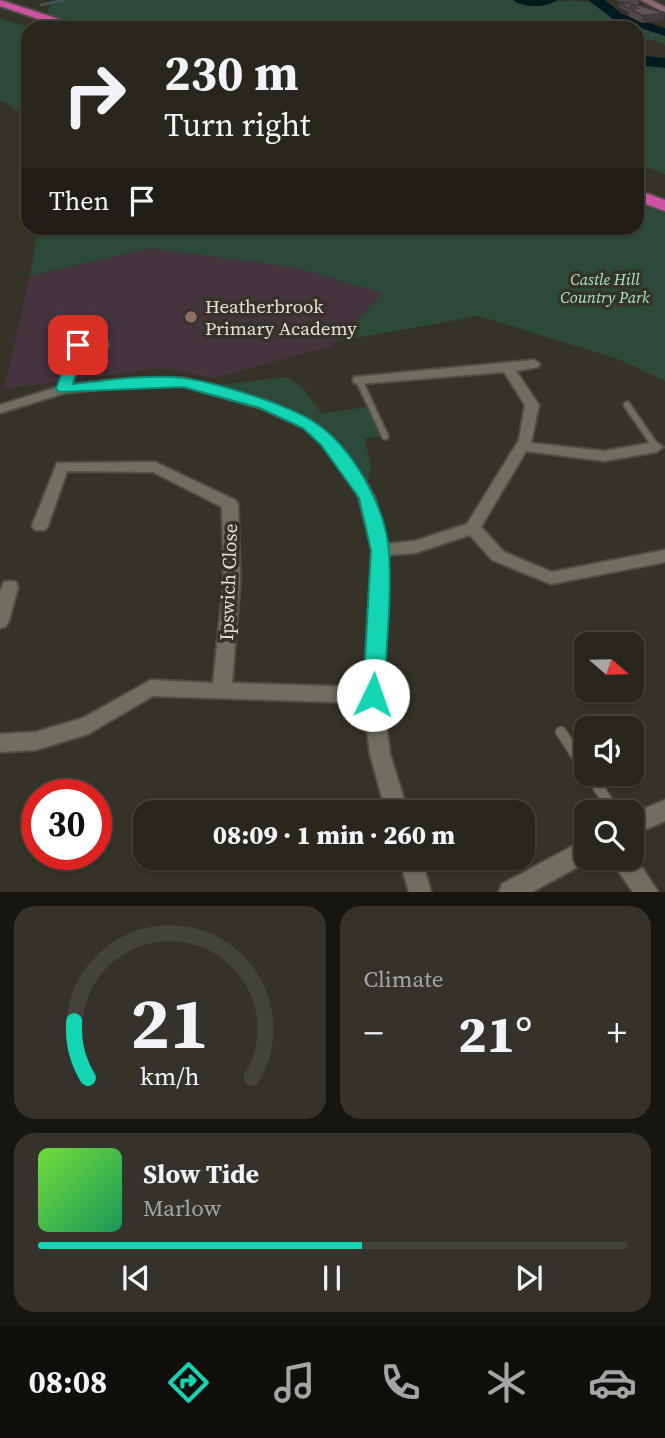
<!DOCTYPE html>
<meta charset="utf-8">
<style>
body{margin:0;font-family:"Source Serif 4",serif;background:#34322a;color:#f1f3f6;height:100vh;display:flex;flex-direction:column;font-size:26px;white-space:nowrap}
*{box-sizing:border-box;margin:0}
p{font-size:23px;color:#a5a5a4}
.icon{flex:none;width:38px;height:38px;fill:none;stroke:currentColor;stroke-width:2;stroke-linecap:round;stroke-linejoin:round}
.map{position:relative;height:892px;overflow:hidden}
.sheet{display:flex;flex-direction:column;gap:14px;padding:14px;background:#161510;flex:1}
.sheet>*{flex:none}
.top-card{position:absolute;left:21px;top:21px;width:623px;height:214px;border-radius:21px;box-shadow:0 2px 5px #0004,0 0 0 2px #44433b;background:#28261d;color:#f1f3f6;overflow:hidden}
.needle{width:46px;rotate:110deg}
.controls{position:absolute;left:574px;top:632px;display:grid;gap:14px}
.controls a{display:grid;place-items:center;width:70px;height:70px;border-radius:14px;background:#28261d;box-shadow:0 2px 5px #0004,0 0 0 2px #44433b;font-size:35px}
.speed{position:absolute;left:21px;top:779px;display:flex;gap:14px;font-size:35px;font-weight:700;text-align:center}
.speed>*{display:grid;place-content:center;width:91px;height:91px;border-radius:50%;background:#28261d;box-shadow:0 2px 5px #0004,0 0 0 2px #44433b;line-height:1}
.speed .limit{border:10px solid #d22;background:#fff;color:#111}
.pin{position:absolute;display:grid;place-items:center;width:60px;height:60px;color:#fff;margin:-30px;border-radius:14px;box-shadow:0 4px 10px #0006}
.me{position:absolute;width:77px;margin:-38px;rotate:3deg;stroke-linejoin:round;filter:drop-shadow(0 0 5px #0008)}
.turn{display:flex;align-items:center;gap:24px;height:147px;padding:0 28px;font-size:32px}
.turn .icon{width:91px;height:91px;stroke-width:2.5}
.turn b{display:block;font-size:49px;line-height:60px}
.then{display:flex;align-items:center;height:66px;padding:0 28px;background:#0003;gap:14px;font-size:26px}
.big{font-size:52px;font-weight:800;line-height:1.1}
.sheet .tile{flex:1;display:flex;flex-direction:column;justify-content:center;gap:10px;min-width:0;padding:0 24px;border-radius:21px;background:#34322a}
.sheet .dial{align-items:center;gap:0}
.dial svg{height:182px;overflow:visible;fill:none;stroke:#44433b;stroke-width:7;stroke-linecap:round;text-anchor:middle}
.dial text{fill:#f1f3f6;stroke:none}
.song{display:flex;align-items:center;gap:21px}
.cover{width:84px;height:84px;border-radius:10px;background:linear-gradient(135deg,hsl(100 70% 55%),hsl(150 70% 35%))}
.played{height:7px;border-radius:4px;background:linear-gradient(90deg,#14d5b3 55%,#44433b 55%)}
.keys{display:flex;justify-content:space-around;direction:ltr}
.heat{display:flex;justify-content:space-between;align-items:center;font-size:38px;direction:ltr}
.sheet .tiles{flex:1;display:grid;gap:14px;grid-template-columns:1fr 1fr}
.tile:last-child{grid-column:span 2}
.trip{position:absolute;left:133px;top:800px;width:402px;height:70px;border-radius:21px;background:#28261d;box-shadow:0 2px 5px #0004,0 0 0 2px #44433b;font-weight:800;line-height:70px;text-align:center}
.menu{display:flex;height:112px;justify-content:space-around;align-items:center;background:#100f0c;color:#a5a5a4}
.menu .icon{width:49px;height:49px}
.menu .on{color:#14d5b3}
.menu b{font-size:32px;color:#f1f3f6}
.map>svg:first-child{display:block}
.education{fill:#45343e}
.green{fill:#2c493a}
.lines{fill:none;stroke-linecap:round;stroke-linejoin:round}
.stream{stroke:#445658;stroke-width:2.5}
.river{fill:#001b20;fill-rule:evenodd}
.lane-far1-casing{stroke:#504e44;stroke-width:10}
.lane-casing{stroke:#504e44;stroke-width:13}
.street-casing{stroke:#504e44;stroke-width:4}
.secondary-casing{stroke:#504e44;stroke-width:3}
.highway-casing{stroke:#504e44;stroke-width:4}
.lane-far1{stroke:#716d61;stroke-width:6}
.lane{stroke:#716d61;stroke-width:10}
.street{fill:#716d61;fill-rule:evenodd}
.secondary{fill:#8d6574;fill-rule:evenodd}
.highway{fill:#cf52a2;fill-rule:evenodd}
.wall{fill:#53474d}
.shaded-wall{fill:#433a3e}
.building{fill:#605359;stroke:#433a3e;stroke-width:2}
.route{fill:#14d5b3;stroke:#0d8a74;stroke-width:2}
.education-dot{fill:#8d6e63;stroke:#353227;stroke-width:2.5}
.labels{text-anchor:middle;stroke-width:7;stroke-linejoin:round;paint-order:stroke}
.far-park-label{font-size:16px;font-style:italic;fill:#a8e6c4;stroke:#353227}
.poi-label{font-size:19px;fill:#e3e1da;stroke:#353227;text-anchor:start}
.street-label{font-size:19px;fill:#e3e1da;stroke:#353227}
</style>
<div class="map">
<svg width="665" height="892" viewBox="0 0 665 892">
<rect width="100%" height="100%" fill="#353227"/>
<!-- education -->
<path class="education" d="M151,248L289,265L384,293L331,346L215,378L162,368L4,389L30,276Z"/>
<!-- green -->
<path class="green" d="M62,0H551L546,3C563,0 585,0 601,5V9L635,23L665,32V45L654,40H637V28H95L47,13L51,2Z
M0,18L31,28H28V117L0,100Z
M637,59L665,62V174L637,164Z
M637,203L665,214V381L618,359L479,316L338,341L383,293L297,268L151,248L30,276L38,228H637Z
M287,377L304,389L322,414L371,406L385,436L364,438L371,464L366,492L327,441L278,410L199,387Z"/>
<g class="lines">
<!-- stream -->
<path class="stream" d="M41,5L64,0"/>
<!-- river -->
<path class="river" d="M513,0H557C547,8 523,8 513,0Z
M588,0H605L622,14L665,28V36L613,19Z
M637,55L665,58V68L637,65Z"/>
<defs>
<path id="lane-far1" d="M73,321L68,339L78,345
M359,380L385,436
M64,389L78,345H106
M627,405L656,447"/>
<path id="lane" d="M561,732L586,770
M589,774L615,812"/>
<path id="street" d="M534,360L540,364L538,367L516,371L539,405L531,443L604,451L656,442L663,447L656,452L604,461L526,451L481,527L504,552L552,572L665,550V562L551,584L492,560L470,535L415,553L388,555L382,695L390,754L408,812H386L370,754L364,703L153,696L88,734L36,750L0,752V734L36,732L83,718L151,680L213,683L224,581L222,507L153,472L67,471L48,526L45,530H35L32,526L57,463L155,462L235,500L238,504L240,581L232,683L364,687L372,550L359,498L353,485L322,444L304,428L260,408L183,386L112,388L65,393L0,413V405L64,385L112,380L183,378L270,402L314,422L332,438L364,479L375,498L386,544L415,541L467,524L519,440L525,405L504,372L359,384L354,383L353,380L354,377Z
M10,581L16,582L18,587L9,621L6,626L0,628V592L4,582Z
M665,800V821L632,835V814Z
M586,839V858H594L532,892H499L502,884Z
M632,852L658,892H633L615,866L612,858H632Z
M399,858H421L431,892H409Z"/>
<path id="secondary" d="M641,0H651L665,7V13Z"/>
<path id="highway" d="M0,0L80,26L82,28H65L0,6Z
M637,190L665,200V211L637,201Z"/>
</defs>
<!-- lane-far1 casing -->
<use href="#lane-far1" class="lane-far1-casing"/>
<!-- lane casing -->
<use href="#lane" class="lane-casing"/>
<!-- street casing -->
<use href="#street" class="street-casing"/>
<!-- secondary casing -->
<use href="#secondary" class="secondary-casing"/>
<!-- highway casing -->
<use href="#highway" class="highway-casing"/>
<!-- lane-far1 -->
<use href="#lane-far1" class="lane-far1"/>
<!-- lane -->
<use href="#lane" class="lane"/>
<!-- street -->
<use href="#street" class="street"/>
<!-- secondary -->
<use href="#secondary" class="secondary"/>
<!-- highway -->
<use href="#highway" class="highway"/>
</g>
<!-- wall -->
<path class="wall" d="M614,0H639L638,5L663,20L642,23L628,16L629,12L619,7L620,4L636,5Z"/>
<!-- shaded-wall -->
<path class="shaded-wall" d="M665,13L663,20L642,23L643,16Z"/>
<!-- building -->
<path class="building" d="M627,3L631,5L630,9L620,4Z
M630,5H638L665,13L643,16L630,9L637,8Z"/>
<!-- route -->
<path class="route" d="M78,341L85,345L73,384C107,380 150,374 184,378C217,383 287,404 314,422C352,446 386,507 389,552C392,598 386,648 384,695L381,701L373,704L366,701L363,695L371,550L359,498L321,445L303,428L260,408L183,387L59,392L56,389L71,345Z"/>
<!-- markers -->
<circle class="education-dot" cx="191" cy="317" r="7"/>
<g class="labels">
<!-- far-park labels -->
<g class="far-park-label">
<text x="605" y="285">Castle Hill<tspan x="605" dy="18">Country Park</tspan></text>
</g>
<!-- poi labels -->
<g class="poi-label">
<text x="205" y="313">Heatherbrook<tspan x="205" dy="22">Primary Academy</tspan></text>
</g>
<!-- street labels -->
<g class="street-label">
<text transform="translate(228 582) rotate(-88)" y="7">Ipswich Close</text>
</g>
</g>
</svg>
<div class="controls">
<a><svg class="needle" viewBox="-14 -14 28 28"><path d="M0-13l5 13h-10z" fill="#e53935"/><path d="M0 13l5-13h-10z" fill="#a5a5a4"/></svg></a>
<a><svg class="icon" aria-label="sound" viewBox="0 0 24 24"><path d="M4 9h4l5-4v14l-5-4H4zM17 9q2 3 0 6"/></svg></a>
<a><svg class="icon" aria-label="search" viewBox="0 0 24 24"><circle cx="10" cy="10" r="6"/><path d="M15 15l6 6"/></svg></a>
</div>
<div class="speed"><div class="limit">30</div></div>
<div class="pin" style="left:78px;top:345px;background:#d93025"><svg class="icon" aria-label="arrive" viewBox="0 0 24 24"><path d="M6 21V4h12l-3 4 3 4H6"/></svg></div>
<svg class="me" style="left:373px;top:695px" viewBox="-20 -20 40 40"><circle r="19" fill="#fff"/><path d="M0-13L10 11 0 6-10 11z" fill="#14d5b3"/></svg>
<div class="trip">08:09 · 1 min · 260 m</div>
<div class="top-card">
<div class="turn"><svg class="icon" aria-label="right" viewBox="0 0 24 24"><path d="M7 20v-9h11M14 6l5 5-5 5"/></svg><div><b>230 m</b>Turn right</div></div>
<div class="then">Then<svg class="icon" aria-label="arrive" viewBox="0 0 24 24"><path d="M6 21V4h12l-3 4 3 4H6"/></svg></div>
</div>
</div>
<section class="sheet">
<div class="tiles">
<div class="tile dial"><svg viewBox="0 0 100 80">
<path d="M14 69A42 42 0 1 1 86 69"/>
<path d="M14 69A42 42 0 0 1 8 44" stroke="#14d5b3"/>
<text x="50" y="56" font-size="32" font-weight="700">21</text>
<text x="50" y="72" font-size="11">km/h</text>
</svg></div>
<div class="tile"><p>Climate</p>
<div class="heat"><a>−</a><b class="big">21°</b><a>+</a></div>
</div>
<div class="tile">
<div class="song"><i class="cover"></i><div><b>Slow Tide</b><p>Marlow</p></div></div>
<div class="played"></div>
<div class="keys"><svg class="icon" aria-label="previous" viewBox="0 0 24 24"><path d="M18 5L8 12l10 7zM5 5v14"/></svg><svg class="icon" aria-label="pause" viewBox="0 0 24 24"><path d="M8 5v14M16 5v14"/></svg><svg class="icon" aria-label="next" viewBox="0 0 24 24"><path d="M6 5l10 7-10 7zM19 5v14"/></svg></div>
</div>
</div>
</section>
<nav class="menu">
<b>08:08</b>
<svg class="icon on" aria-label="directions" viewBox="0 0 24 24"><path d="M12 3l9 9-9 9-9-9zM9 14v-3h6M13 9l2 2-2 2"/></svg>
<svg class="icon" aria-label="music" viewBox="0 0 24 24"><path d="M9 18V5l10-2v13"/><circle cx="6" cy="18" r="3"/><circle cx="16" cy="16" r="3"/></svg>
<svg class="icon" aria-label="phone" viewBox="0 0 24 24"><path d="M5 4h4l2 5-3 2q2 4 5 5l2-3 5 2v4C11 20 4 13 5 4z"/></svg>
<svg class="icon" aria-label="climate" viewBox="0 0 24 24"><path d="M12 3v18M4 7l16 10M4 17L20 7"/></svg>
<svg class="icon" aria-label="car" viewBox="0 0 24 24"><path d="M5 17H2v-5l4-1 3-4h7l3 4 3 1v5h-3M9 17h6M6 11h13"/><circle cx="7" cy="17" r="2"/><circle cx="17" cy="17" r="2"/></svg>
</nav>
